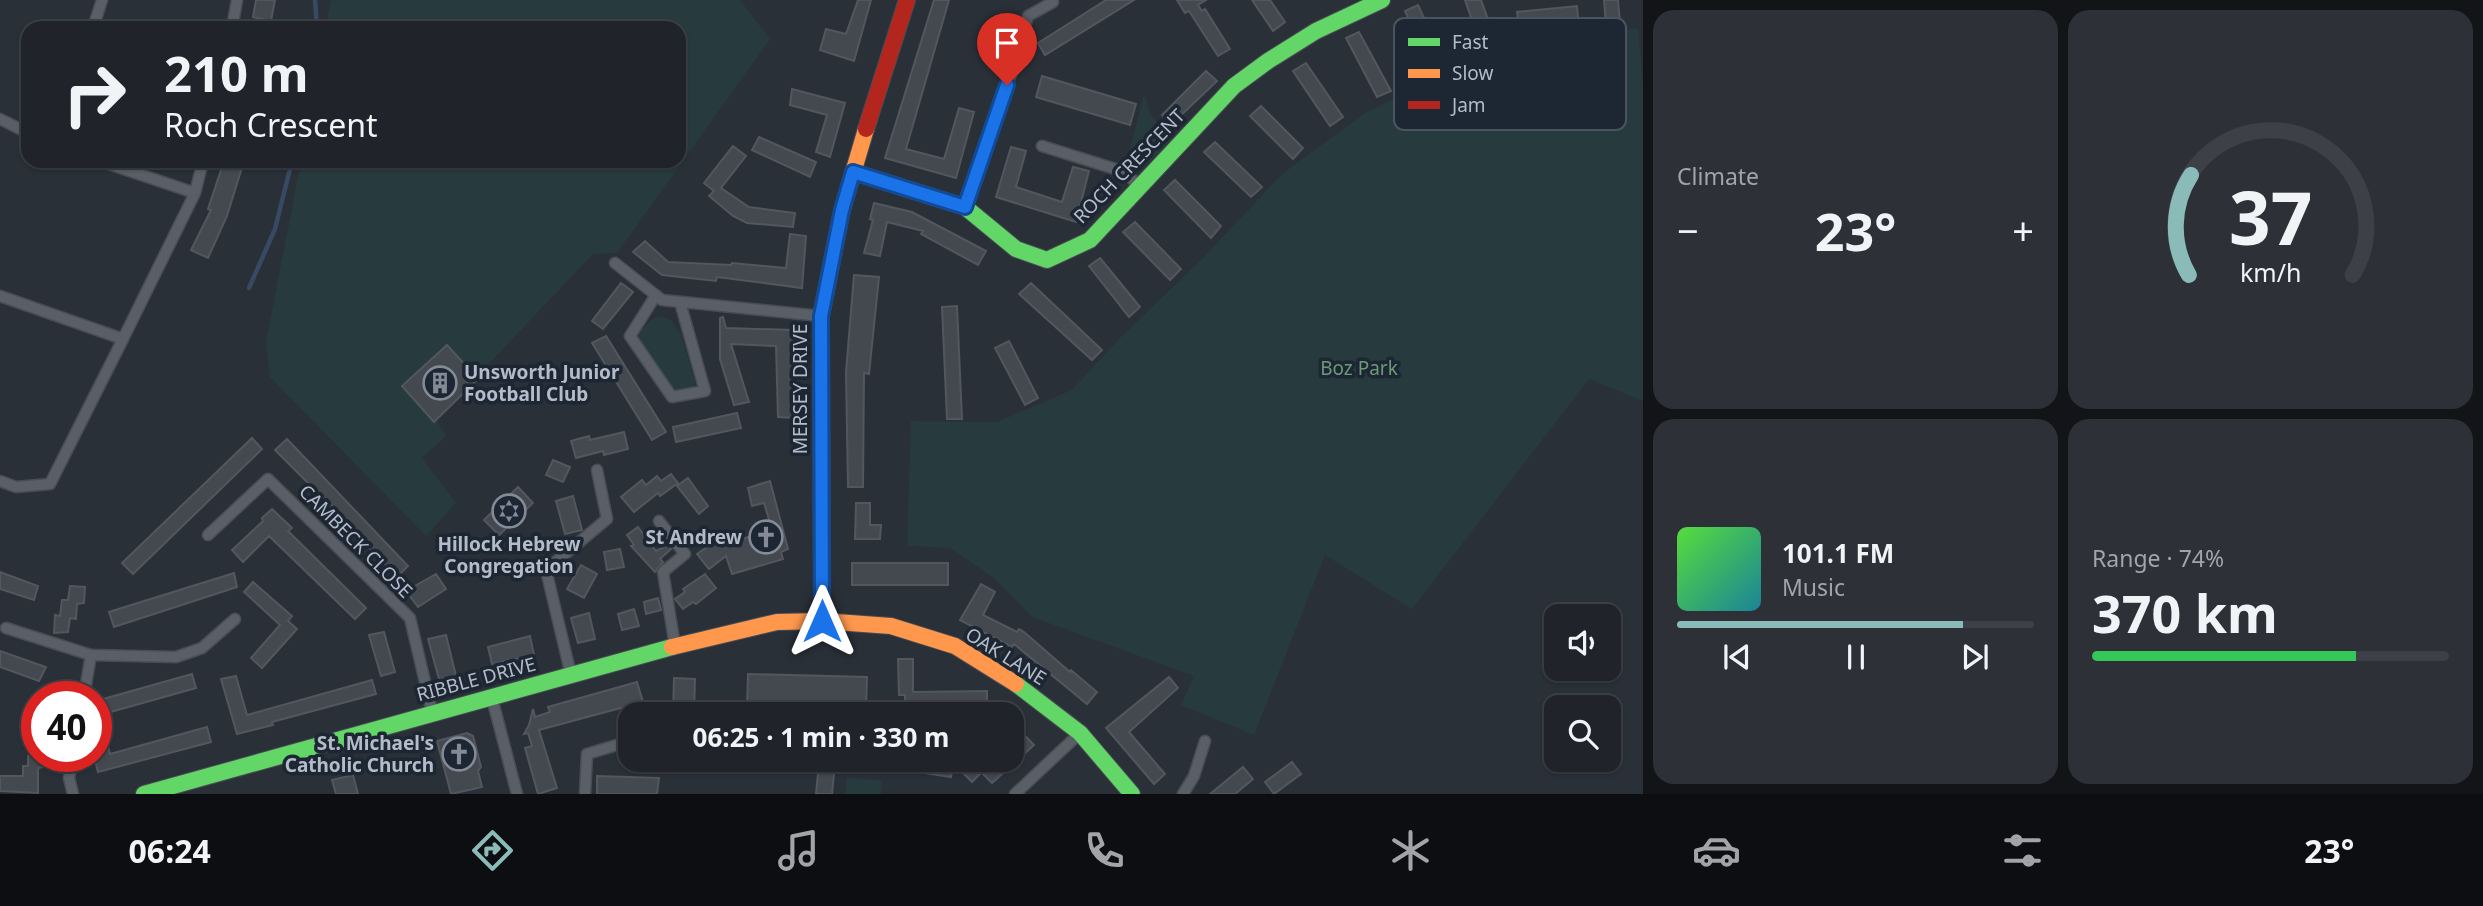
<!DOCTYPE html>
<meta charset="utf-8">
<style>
body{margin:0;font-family:"Noto Sans",sans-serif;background:#2d3036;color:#f1f3f6;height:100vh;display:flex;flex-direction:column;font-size:26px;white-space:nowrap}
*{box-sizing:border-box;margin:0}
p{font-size:23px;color:#a2a4a8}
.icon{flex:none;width:38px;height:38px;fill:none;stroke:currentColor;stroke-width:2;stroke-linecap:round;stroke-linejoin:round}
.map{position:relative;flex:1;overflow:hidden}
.details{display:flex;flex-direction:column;gap:10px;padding:10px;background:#121417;width:840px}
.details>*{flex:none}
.guide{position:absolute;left:21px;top:21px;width:665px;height:147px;border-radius:21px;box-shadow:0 2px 5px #0004,0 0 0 2px #3d4147;background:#20242a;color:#f1f3f6;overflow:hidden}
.buttons{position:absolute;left:1544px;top:604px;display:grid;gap:14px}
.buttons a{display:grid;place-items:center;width:77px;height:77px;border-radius:14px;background:#20242a;box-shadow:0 2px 5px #0004,0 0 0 2px #3d4147;font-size:35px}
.speed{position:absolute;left:21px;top:681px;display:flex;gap:14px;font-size:35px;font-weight:700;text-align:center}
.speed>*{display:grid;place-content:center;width:91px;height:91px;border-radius:50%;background:#20242a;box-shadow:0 2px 5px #0004,0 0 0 2px #3d4147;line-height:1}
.speed .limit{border:10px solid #d22;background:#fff;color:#111}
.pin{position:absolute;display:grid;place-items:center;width:60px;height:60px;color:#fff;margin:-72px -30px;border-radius:50% 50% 50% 0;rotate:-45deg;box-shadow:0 0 7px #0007}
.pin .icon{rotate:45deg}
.me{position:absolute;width:77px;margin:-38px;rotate:0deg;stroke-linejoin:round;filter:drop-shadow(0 0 5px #0008)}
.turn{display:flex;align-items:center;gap:24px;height:147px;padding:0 28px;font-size:32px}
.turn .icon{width:91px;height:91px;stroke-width:2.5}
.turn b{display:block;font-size:49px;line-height:60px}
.big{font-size:52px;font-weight:700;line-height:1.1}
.details .widget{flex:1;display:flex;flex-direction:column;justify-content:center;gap:10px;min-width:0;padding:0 24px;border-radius:21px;background:#2d3036}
.details .dial{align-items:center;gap:0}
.dial svg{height:182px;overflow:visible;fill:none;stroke:#3d4147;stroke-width:7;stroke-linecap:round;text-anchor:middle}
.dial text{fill:#f1f3f6;stroke:none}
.song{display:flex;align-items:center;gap:21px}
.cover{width:84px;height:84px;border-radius:10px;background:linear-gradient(135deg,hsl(110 70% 55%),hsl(190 70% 35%))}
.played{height:7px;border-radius:4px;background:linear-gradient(90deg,#8bbbb9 80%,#3d4147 80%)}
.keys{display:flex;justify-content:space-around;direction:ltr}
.heat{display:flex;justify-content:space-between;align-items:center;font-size:38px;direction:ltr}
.charge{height:10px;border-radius:5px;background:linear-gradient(90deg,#34c759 74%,#3d4147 0)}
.details .tiles{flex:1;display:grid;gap:10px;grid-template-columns:repeat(2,1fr)}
.trip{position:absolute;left:618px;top:702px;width:406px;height:70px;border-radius:21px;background:#20242a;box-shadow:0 2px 5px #0004,0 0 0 2px #3d4147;font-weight:700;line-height:70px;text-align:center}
.tab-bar{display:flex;height:112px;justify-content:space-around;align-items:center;background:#0d0e11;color:#a2a4a8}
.tab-bar .icon{width:49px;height:49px}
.tab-bar .current{color:#8bbbb9}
.tab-bar b{font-size:32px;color:#f1f3f6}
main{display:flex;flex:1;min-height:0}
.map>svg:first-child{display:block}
.green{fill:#273a3e}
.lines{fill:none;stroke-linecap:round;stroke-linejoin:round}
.stream{stroke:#384963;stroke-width:4.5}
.building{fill:#444950;stroke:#52575f;stroke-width:2}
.street-casing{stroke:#484c53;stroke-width:13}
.fast-casing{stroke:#484c53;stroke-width:18}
.slow-casing{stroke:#484c53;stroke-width:18}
.jam-casing{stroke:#484c53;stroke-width:18}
.street{stroke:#5a5e66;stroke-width:10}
.fast{stroke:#63d668;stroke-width:16}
.slow{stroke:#ff974d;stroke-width:16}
.jam{stroke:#b3261e;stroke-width:16}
.route-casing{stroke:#114b97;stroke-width:18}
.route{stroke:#1a73e8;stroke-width:12}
.labels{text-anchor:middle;stroke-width:7;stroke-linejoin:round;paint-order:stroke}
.street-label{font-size:19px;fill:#b4bcc9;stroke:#1d2633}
.park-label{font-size:19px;fill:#6b9a76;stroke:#1d2633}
.poi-label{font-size:19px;font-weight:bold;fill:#b4bcc9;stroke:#1d2633;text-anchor:end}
.key{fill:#1d2633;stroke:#4a5360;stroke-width:2}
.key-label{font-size:19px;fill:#b4bcc9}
</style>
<main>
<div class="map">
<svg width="1643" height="794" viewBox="0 0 1643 794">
<rect width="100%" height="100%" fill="#2a3038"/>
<!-- green -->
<path class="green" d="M331,0H740L770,39L617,253L593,254L436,420L446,436L422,458L456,503L426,536L270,377L266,342L301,161H679V28H325Z
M1638,28L1643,86V401L1589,379L1412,609L1325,555L1254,735L1181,705L1194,676L1032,617L995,579L950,548L907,546L911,421L997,422L1072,390L1120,338L1202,259L1282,174L1365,113L1468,62L1523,48Z
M1144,94L1152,117L1172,139L1144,167L1130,149Z
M658,316L671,320L681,335L694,378L695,384L691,388L674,391L637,339C641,329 648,321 658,316Z
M847,777L882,781L881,794H845Z"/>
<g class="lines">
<!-- stream -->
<path class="stream" d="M315,0L317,28
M249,288L275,229L292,161"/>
</g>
<!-- building -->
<path class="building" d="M256,0H275L271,21L253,17Z
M858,0H871L854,61L820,50L826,29L846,34Z
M934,0H949L906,149L944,159L959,108L974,112L956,178L885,158Z
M1106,0H1134L1045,55L1038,43Z
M1177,0H1206L1198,5L1202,11L1205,9L1230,49L1218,56L1189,11L1185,13Z
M1252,0H1270L1285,22L1273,31Z
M1465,0H1481L1498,47L1483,52Z
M1604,0H1618L1620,23L1606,25Z
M1418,5L1445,64L1432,72L1405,11Z
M1577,6L1579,28L1525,34L1524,25H1519L1517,12Z
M1359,32L1391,91L1377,97L1346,38Z
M1306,63L1343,117L1330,126L1293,71Z
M1206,71L1217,81L1172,124L1162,115Z
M1042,76L1136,104L1130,125L1036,97Z
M792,89L845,103L830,157L816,152L827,115L790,105Z
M1261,106L1303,148L1293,159L1250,116Z
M759,137L816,162L810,177L752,150Z
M1215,142L1262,187L1251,197L1204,152Z
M733,146L746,156L721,188L749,207L795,213L793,227L747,223L733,216L709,196L714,191L704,183Z
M1011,147L1026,151L1016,187L1062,202L1073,167L1089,171L1076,222L996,197Z
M224,161H244L227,216L208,258L191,250L211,210L208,209Z
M1175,180L1221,226L1211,238L1164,190Z
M874,203L912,212L986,251L978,265L921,234L923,231L887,222L880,256L864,253L873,220L870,219Z
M1135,222L1181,269L1170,280L1123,232Z
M790,234L806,236L802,288L717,277L716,281L662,275L633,252L645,241L668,262L731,265L732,263L786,268Z
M1100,258L1140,307L1129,317L1089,266Z
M854,275L879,277L869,374L864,373L863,487H848L846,372Z
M621,283L633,292L603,329L592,321Z
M1031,283L1102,350L1092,360L1019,294Z
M957,306L962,419H947L942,307Z
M723,317L726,328L793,330L794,347H791L794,418L778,417L776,346L731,344L749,402L734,405L720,359V318Z
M606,336L666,432L652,440L592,343Z
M1009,341L1038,398L1025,405L995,348Z
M447,345L478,379L434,422L402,386Z
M737,413L741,428L676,442L673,427Z
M624,432L628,449L604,455L603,451L576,458L571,441L589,436L590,440Z
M252,438L262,449L133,574L122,563Z
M287,439L408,566L397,577L350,528L352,527L275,450Z
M553,460L570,467L563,482L546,475Z
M671,474L678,483L660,496L658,493L634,512L621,497L642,480L646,485L657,476L661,481Z
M688,478L708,506L699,514L677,486Z
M770,481L788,549L781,552L783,559L732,574L726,556L709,569L697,554L714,542L718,546L772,530L764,503L752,506L748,488Z
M518,487L533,503L499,535L484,520Z
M573,496L582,530L565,534L556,501Z
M856,503H870V525H881L880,539H855Z
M272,509L292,528L288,531L366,608L355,619L269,536L243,562L232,550L263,521L262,518Z
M638,527L656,551L668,545L671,549L660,559L663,562L655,572L631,546L634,545L627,535Z
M620,549L624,567L607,570L604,552Z
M852,563H948V585H852Z
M581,565L597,574L584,598L567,589Z
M0,572L38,586L34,600L0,589Z
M234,573L237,587L114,627L109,612Z
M436,574L446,589L418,607L406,591Z
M705,574L716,588L696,604L693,602L683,609L675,599L685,592L683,589Z
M253,582L292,616L288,621L297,629L262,668L251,658L280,625L244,592Z
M981,584L995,592L983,615L1017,632L1019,629L1024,632L1070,672L1071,670L1097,692L1087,704L1014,644L1012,647L960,620Z
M70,586L85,587L84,603L77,604L76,619L70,618L68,632L54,633L55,615L60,616L62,600H68Z
M658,598L661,610L646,614L644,602Z
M634,609L639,626L622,630L618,614Z
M589,613L595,639L578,643L571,618Z
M384,632L395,672L381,676L369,635Z
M446,635L456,676L439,679L428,639Z
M530,636L534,655L492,664L488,647Z
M0,651L46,667L39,681L0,667Z
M898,659H913V692L987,691V706L905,707V695H899Z
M192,674L196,688L100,715L96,701Z
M748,674L867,677L866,709L747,706Z
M236,676L247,715L372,680L376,694L272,722L273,725L237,734L221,679Z
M1169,677L1178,688L1129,732L1165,774L1154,784L1106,728Z
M674,678L695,679L694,714H673Z
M637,682L643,702L539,730L557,788L538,794L525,748L532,746L528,733L524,734L529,725L533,709L535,717L550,712L548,707Z
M100,716L110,754L207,727L211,742L98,772L94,756H96V717Z
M1012,722L1034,745L992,783L981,772L994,760H1012Z
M467,733L473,736L481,767L478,771L482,787L451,794L437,741Z
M28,756H43L44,767L38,768V793L0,791V776H23V766H28Z
M880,760H944L954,761L951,777L879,766Z
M1292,762L1301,774L1274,794L1265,782Z
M819,763L835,764L832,794H816Z
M969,763L980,774L972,782L961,771Z
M1243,767L1253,779L1235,794H1210Z
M353,775L358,794H336L332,780Z
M597,776L659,778L657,794H597Z"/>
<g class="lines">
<defs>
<path id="street" d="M93,28L102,0
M232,28L237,0
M0,119L28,133
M1042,146L1125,172L1139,186
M100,161L195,193
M965,207L1016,60L1028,16L1053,2
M615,263L662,300L821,316
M656,295L630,336L672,397L705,391L680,302
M0,296L123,339L50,484L16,487L0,481
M123,339L195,193L203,161
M659,521L685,554L663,572L675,646
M208,535L268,479L410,618L432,712
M6,628L91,655L176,657L202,648L235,619
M571,675L546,570L607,519L597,470
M84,696L91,655
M492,698L517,794
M73,794L69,778L73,756
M585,794L587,754L630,741
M1015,794L1080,733
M1183,794L1194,776L1205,741"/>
<path id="fast" d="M853,172L965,207L1016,249L1047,260L1090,240L1234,86L1268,61L1316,31L1382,0
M1016,684L1080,733L1132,794
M144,794L672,647"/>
<path id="slow" d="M822,621L821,316L842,210L866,129
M672,647L777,622L822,621L891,626L955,646L1016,684"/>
<path id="jam" d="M866,129L907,0"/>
</defs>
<!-- street casing -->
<use href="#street" class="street-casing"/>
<!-- fast casing -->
<use href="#fast" class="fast-casing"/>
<!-- slow casing -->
<use href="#slow" class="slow-casing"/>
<!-- jam casing -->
<use href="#jam" class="jam-casing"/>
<!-- street -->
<use href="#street" class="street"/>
<!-- fast -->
<use href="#fast" class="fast"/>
<!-- slow -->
<use href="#slow" class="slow"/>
<!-- jam -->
<use href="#jam" class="jam"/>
</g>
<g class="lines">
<defs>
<path id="route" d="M822,621L821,316L842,210L853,172L965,207L1007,85"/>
</defs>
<!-- route casing -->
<use href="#route" class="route-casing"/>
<!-- route -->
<use href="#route" class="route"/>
</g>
<!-- icons -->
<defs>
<symbol id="building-ring" viewBox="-11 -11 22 22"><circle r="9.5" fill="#1d2633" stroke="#848b96" stroke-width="1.5"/><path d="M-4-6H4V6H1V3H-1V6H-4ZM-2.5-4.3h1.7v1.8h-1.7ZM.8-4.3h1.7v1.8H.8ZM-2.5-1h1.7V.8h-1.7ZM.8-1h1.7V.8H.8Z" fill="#848b96"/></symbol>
<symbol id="synagogue-ring" viewBox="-11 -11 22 22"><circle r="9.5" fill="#1d2633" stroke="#848b96" stroke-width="1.5"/><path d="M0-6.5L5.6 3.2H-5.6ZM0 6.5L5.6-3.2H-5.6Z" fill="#848b96"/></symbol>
<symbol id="church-ring" viewBox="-11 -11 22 22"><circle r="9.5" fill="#1d2633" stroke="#848b96" stroke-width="1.5"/><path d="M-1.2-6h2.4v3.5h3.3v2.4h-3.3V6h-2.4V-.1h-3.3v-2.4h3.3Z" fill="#848b96"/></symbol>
</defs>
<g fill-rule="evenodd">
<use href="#building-ring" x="421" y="364" width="38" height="38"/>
<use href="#synagogue-ring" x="490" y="492" width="38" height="38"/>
<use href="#church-ring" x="747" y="518" width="38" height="38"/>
<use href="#church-ring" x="440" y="735" width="38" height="38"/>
</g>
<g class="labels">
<!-- street labels -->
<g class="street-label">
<text transform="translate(1129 166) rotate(-46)" y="7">ROCH CRESCENT</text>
<text transform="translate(800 389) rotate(-90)" y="7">MERSEY DRIVE</text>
<text transform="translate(356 541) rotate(45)" y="7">CAMBECK CLOSE</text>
<text transform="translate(1006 656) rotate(32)" y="7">OAK LANE</text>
<text transform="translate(476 679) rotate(-15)" y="7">RIBBLE DRIVE</text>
</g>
<!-- park labels -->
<g class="park-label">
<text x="1359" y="375">Boz Park</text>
</g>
<!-- poi labels -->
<g class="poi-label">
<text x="464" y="379" text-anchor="start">Unsworth Junior<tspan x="464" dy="22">Football Club</tspan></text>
<text x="742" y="544">St Andrew</text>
<text x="509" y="551" text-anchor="middle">Hillock Hebrew<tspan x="509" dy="22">Congregation</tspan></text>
<text x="434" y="750">St. Michael's<tspan x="434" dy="22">Catholic Church</tspan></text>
</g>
</g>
<!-- legend -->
<rect x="1394" y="18" width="232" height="112" rx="10" class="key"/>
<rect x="1408" y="38" width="32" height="8" fill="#63d668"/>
<rect x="1408" y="69" width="32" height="9" fill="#ff974d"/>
<rect x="1408" y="101" width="32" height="8" fill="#b3261e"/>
<g class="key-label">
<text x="1452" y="49">Fast</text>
<text x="1452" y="80">Slow</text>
<text x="1452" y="112">Jam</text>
</g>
</svg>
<div class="buttons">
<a><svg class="icon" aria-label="sound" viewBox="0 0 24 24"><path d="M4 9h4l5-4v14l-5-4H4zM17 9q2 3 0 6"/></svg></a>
<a><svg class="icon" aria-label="search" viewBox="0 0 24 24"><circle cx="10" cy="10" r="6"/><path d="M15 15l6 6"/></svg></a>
</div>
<div class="speed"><div class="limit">40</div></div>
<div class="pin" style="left:1007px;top:85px;background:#d93025"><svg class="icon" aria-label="arrive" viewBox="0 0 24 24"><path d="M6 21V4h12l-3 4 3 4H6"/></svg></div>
<svg class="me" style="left:822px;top:621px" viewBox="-20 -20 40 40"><path d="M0-17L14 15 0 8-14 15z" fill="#1a73e8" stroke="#fff" stroke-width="4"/></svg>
<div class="trip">06:25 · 1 min · 330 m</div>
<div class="guide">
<div class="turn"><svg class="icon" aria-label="right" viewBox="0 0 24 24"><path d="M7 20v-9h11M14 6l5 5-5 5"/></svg><div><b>210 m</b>Roch Crescent</div></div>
</div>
</div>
<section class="details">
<div class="tiles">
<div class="widget"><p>Climate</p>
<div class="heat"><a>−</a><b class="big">23°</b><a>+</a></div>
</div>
<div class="widget dial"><svg viewBox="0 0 100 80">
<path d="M14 69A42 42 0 1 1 86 69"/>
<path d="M14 69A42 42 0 0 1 15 25" stroke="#8bbbb9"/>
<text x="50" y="56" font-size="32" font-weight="700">37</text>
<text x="50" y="72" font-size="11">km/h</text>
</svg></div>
<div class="widget">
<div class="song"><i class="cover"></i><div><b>101.1 FM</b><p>Music</p></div></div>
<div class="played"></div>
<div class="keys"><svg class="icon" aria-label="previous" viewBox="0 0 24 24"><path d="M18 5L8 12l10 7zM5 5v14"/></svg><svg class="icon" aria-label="pause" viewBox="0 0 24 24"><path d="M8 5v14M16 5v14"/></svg><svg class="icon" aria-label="next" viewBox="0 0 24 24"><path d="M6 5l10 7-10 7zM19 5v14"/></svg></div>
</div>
<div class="widget"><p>Range · 74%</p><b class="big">370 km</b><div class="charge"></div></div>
</div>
</section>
</main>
<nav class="tab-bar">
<b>06:24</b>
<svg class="icon current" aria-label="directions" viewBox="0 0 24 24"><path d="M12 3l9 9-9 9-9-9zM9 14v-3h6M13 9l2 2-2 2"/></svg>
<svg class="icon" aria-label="music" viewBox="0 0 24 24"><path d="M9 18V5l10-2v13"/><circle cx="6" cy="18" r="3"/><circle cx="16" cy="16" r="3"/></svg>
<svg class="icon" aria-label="phone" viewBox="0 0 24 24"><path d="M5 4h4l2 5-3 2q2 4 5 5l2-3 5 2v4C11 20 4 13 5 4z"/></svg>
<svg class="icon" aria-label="climate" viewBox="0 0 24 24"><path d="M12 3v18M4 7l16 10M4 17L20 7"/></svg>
<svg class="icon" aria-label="car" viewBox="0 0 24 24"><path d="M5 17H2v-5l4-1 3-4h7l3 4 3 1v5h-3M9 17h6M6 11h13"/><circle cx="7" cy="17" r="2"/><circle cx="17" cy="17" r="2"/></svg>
<svg class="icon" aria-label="filters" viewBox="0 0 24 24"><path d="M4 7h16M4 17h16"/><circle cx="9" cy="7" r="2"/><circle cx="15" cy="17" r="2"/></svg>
<b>23°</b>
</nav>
